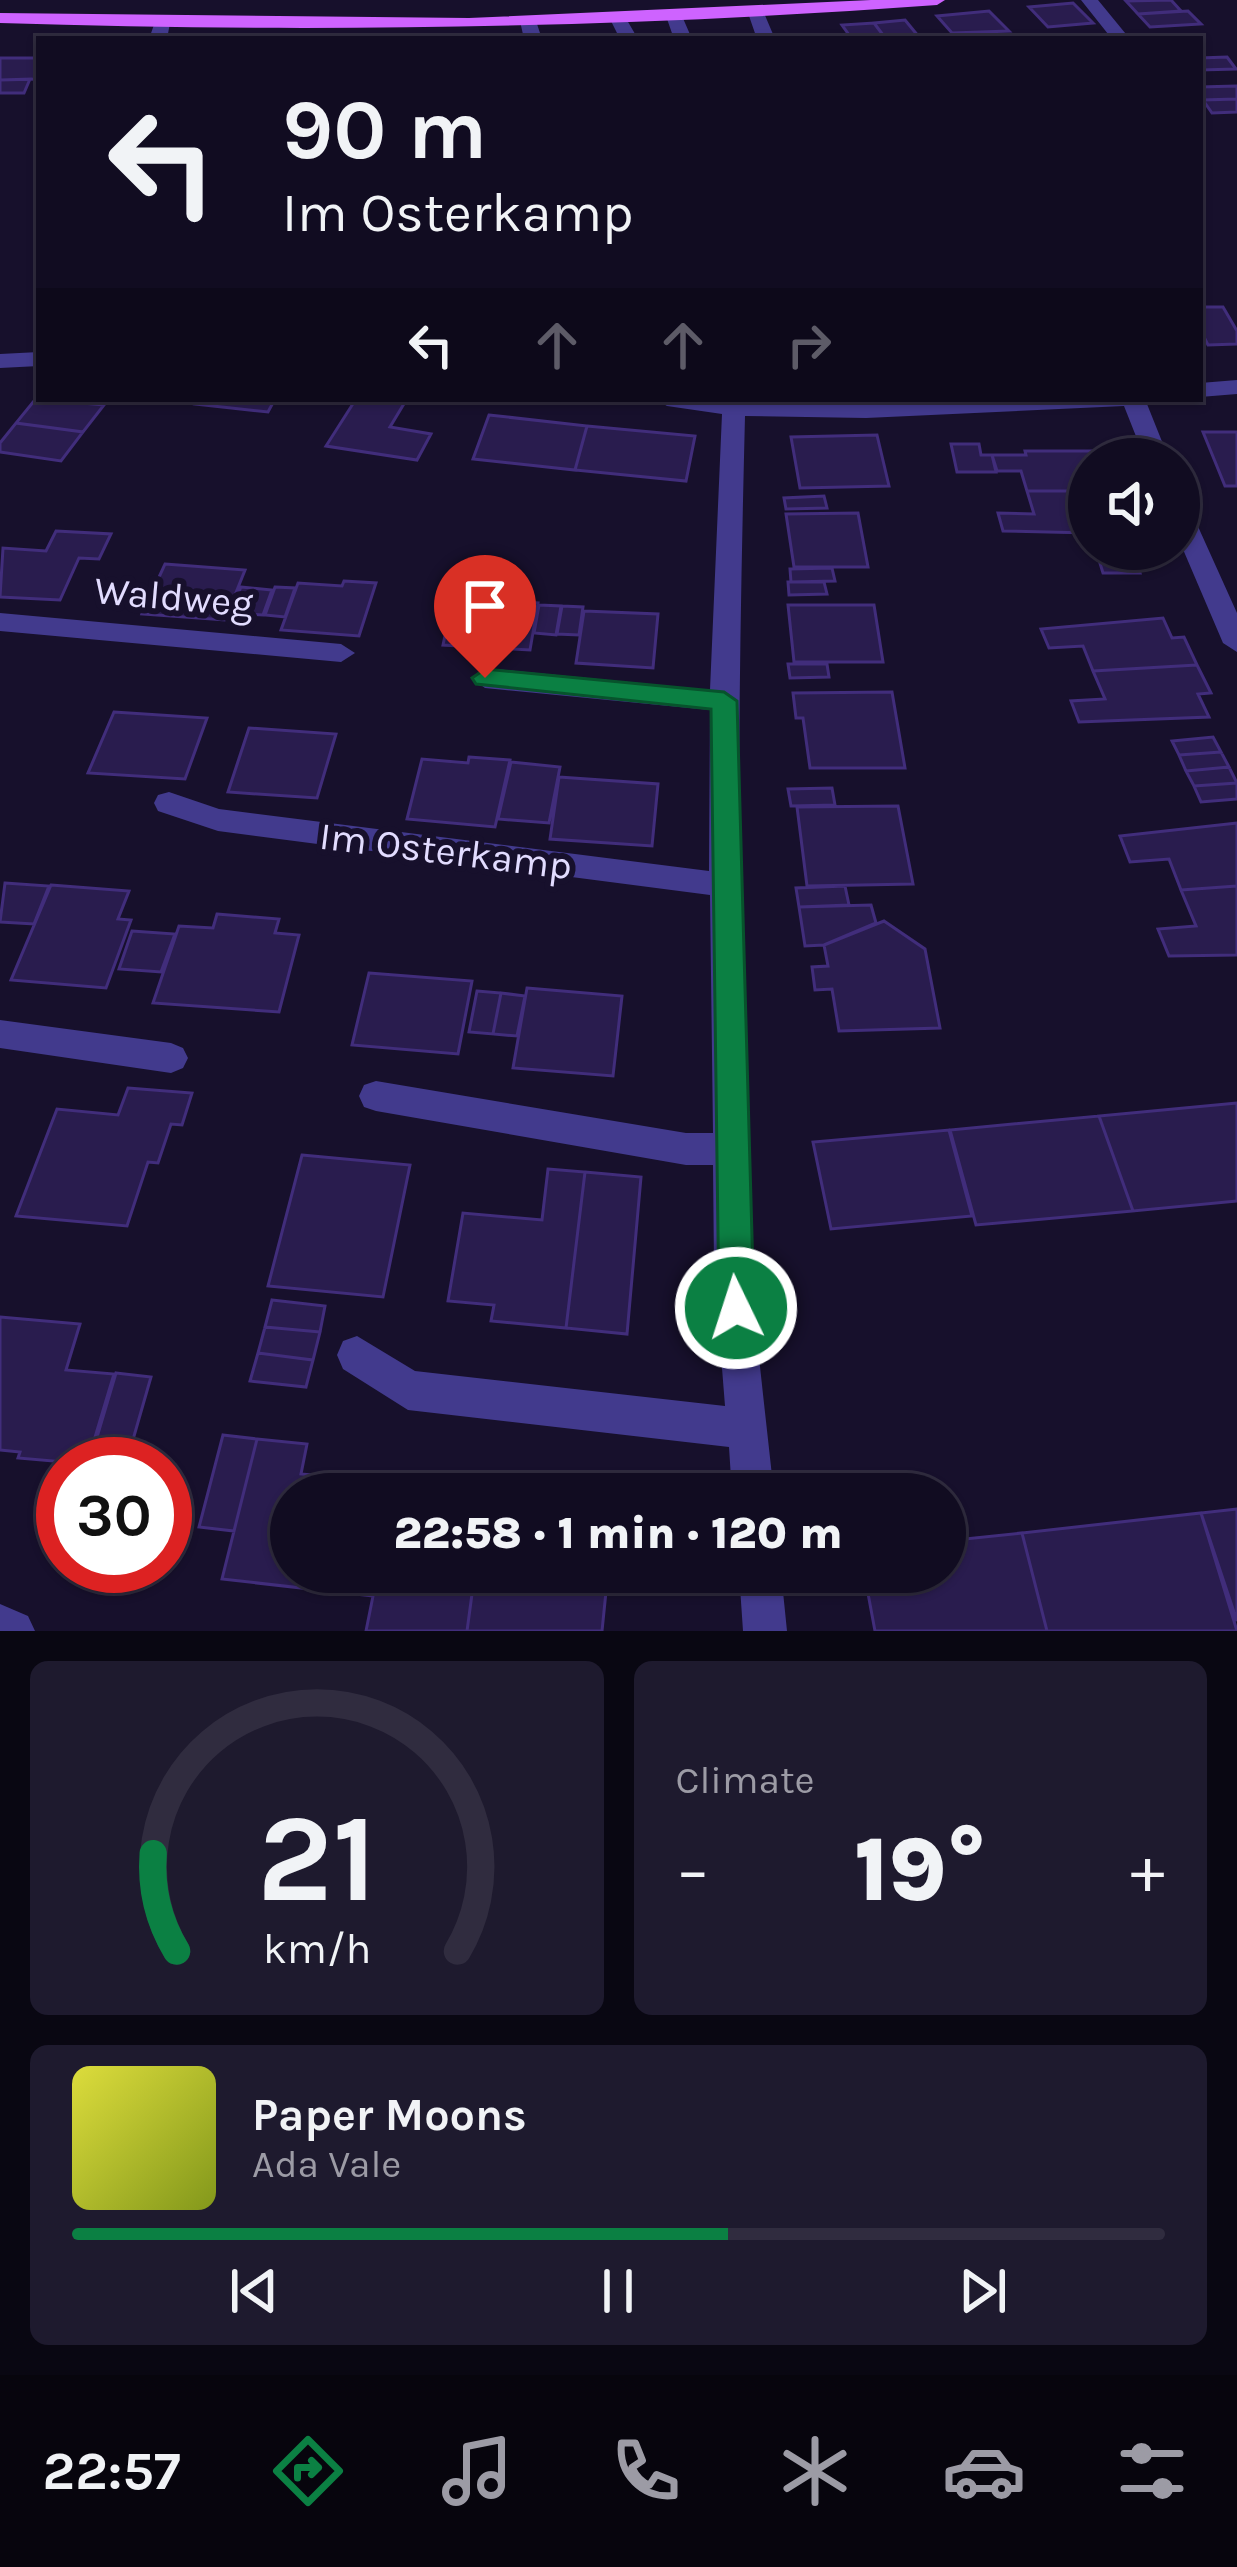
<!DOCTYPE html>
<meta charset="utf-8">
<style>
body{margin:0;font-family:Karla,sans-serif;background:#1e1a2e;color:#f1f3f6;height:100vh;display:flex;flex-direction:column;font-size:45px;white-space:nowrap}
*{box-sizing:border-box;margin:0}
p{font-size:39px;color:#9c9ba5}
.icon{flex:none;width:66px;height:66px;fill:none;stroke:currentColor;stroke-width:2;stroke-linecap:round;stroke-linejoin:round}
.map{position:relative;height:1631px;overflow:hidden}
.drawer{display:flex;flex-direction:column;gap:30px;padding:30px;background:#090712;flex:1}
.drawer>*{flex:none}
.banner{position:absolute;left:36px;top:36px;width:1167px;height:366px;border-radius:0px;box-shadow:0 3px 9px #0004,0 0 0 3px #302c3f;background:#110c21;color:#f1f3f6;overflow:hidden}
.fabs{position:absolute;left:1068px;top:438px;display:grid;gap:24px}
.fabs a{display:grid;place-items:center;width:132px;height:132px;border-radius:50%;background:#110c21;box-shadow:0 3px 9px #0004,0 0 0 3px #302c3f;font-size:60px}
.speed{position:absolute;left:36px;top:1437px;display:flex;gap:24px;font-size:60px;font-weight:700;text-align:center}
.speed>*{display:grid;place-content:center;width:156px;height:156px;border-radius:50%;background:#110c21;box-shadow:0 3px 9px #0004,0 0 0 3px #302c3f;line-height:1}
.speed .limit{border:18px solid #d22;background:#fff;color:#111}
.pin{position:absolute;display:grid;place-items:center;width:102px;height:102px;color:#fff;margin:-123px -51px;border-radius:50% 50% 50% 0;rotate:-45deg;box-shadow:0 0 12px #0007}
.pin .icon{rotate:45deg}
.me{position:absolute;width:132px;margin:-66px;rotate:356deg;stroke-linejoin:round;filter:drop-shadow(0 0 9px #0008)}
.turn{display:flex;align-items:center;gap:42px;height:252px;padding:0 48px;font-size:54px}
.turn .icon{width:156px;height:156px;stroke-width:2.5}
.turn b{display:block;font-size:84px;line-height:102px}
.lanes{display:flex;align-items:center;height:114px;padding:0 48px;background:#0003;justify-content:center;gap:60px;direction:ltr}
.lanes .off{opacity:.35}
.big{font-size:90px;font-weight:800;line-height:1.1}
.drawer .tile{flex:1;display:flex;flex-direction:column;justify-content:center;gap:18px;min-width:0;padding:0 42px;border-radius:18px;background:#1e1a2e}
.drawer .dial{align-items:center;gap:0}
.dial svg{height:312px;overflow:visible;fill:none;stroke:#302c3f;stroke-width:7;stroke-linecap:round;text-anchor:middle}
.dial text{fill:#f1f3f6;stroke:none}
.song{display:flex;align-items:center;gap:36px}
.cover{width:144px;height:144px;border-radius:18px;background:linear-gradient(135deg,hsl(60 70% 55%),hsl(70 70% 35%))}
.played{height:12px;border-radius:6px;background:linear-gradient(90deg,#0b8043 60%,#302c3f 60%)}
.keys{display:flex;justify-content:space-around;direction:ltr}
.heat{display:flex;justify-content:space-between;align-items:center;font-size:66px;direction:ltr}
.drawer .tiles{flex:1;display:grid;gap:30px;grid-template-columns:1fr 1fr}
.tile:last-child{grid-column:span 2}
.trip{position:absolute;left:270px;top:1473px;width:696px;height:120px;border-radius:60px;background:#110c21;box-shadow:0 3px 9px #0004,0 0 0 3px #302c3f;font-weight:800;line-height:120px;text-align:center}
.menu{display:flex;height:192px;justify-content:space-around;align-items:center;background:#07050d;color:#9c9ba5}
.menu .icon{width:84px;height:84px}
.menu .selected{color:#0b8043}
.menu b{font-size:54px;color:#f1f3f6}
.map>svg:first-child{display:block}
.building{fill:#291c4e;stroke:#412d7b;stroke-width:3}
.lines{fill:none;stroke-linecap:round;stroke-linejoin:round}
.minor{fill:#423a8d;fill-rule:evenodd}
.major{fill:#ce63ff;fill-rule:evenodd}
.route{fill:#0b8043;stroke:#07532c;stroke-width:3}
.labels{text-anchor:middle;stroke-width:12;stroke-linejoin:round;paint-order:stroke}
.street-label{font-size:39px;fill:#e2dcff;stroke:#17102c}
</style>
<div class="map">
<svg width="1237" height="1631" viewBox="0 0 1237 1631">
<rect width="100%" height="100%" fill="#17102c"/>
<!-- building -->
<path class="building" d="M1171,0L1181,11L1138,14L1126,1Z
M1073,3L1093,23L1048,27L1029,7Z
M989,11L1009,31L952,33L937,16Z
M1188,11L1201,24L1150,27L1138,14Z
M905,20L919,37L886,39L874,23Z
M874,23L886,39H852L842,25Z
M1227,57L1236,69L1200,70V58Z
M0,58H39L38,79L0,80Z
M30,79L24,93H0V80Z
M1237,86V99L1203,100L1200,95V87Z
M1237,99V112L1212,113L1203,100Z
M1200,307H1223L1237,331V344L1208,345L1200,329Z
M38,396L39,399L104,405L83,432L16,423Z
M198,399H275L268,412L195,404Z
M356,399L405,402L390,427L431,434L417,460L326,446Z
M489,415L587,426L575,470L473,459Z
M16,423L83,432L61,461L0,452V443Z
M587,426L695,436L686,481L575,470Z
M1203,432H1237V486H1225Z
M877,435L889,486L800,488L791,437Z
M951,444H979L981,455H992L996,472H957Z
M1025,451H1098L1101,459H1089V491H1027L1021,471H997L992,455H1026Z
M1027,491H1089V533L1003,531L998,513L1034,514Z
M824,496L827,508L786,509L784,498Z
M858,513L868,567H794L786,514Z
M56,531L111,534L99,559L79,558L60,600L0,597L3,548L46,551Z
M1096,549H1132L1136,560H1099Z
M1099,560H1136L1140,573H1103Z
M165,564L245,570L225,620L142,614Z
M832,568L835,581L791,582L790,569Z
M344,581L376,583L359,636L281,630L298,583L342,586Z
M788,582H824L827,594L789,595Z
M241,587L272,590L263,615L230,613Z
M275,587L295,588L285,617L265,615Z
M453,598L538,603L530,650L443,645Z
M539,605L561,606L556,635L534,633Z
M788,605H874L883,662H794Z
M562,606L583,607L579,635L557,634Z
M584,611L658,614L653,668L576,663Z
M1163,618L1172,638L1184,637L1197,665L1093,671L1083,646L1049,648L1041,629Z
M788,664H827L829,677L790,678Z
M1197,665L1211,693L1198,694L1209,717L1079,722L1071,701L1105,699L1093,671Z
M892,692L905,768H810L803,718H796L793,693Z
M114,712L207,718L185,779L88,773Z
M249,728L336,734L317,798L228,792Z
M1213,737L1221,752L1179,755L1172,741Z
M1221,752L1229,767L1186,771L1179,755Z
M469,757L510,760L495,827L407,819L422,759L468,763Z
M511,762L560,767L549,823L498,819Z
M1229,767L1237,783L1194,786L1186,771Z
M559,777L658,784L652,846L550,839Z
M1237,783V799L1201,802L1194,786Z
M832,788L835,805L791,806L788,789Z
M898,806L913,884L807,886L797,807Z
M1237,823V886L1181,890L1169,859L1130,862L1120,836Z
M5,883L49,886L34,924L0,922Z
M51,885L129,891L118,919L131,920L106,988L11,980Z
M845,886L849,905L799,907L796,888Z
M1237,886V955L1169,956L1158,929L1196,926L1181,890Z
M871,905L876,923L824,945L805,946L799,907Z
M217,914L279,919L275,933L299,935L279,1012L153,1003L179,926L213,928Z
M884,921L925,949L940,1028L839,1031L832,989L815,990L812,967L828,966L824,945Z
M132,931L175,934L161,972L119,969Z
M369,973L472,981L458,1054L352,1045Z
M527,988L622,996L613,1076L513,1068Z
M477,991L501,993L493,1034L469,1032Z
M501,993L525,996L517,1036L493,1034Z
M128,1088L192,1093L182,1125L171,1124L158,1163L148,1162L127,1226L16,1216L57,1109L118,1115Z
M1237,1103V1201L1133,1211L1099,1116Z
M1099,1116L1133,1211L976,1225L950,1130Z
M949,1130L972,1216L831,1229L813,1142Z
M302,1155L410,1165L383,1297L268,1286Z
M548,1169L585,1172L566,1328L491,1321L494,1305L448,1301L463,1213L542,1220Z
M585,1172L641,1177L627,1334L566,1328Z
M272,1300L325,1306L320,1332L265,1327Z
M0,1317L80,1324L66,1370L114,1374L87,1464L18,1458L20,1452L0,1450Z
M265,1327L320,1332L313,1360L258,1353Z
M258,1353L313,1360L306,1387L250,1381Z
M116,1373L151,1377L126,1464H89Z
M223,1435L257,1439L234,1531L199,1527Z
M257,1439L307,1444L301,1474L360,1479L357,1494H291V1572H341L337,1592L222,1579Z
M360,1479L487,1493L357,1494Z
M1237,1509V1621L1201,1513Z
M1201,1513L1237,1631H1047L1022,1533Z
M1022,1533L1047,1631H875L864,1572H945V1541Z
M341,1572H475L467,1631H366L373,1596L337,1592Z
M475,1572H608L602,1631H467Z"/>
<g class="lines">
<!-- minor -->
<path class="minor" d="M1081,0H1098L1130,39H1112Z
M756,8L764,13L775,39H757L748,13Z
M674,11L682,16L692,39H674L666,16Z
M618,14L624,15L638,39H620L610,19Z
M528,16L536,21L542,39H524L520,21Z
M156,19L170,23L167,39H149Z
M39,352V366L0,368V354Z
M1237,380V394L1200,397V383Z
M655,399L866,404L1145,399L1169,459H1145L1124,406L866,418L745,416C738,699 734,984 752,1267C756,1343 766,1418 774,1494H732L729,1447L408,1410L343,1369L337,1355L343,1341L357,1336L415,1371L725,1406L714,1267L713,1165H686L376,1111L364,1107L359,1096L364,1085L376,1081L686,1133H713L710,895L218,831L158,811L154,803L158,795L169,792L219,809L709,871L710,710L485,688L471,678L485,668L710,690L722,414L667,406Z
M1179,503L1191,511L1237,613V652L1223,643L1179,540Z
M0,613L341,644L355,653L341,662L0,631Z
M0,1020L171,1043L183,1048L188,1058L183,1068L171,1073L0,1048Z
M739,1572H781L787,1631H743Z
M0,1604L28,1616L35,1631H0Z"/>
<!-- major -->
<path class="major" d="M871,0H945L937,5C625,28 313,33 0,23V13L469,18Z"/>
</g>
<!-- route -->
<path class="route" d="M485,669L724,692L737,701L754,1308L749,1320L736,1324L724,1320L719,1308L711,709L476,684L472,678Z"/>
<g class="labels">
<!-- street labels -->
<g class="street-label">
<text transform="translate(174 596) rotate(5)" y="14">Waldweg</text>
<text transform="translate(446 850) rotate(7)" y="14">Im Osterkamp</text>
</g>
</g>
</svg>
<div class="fabs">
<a><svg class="icon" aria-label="sound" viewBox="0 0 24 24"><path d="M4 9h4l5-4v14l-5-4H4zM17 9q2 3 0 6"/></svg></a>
</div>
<div class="speed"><div class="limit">30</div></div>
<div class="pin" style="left:485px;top:678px;background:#d93025"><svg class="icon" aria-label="arrive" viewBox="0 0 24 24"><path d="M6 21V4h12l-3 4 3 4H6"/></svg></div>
<svg class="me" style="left:736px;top:1308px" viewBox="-20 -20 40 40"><circle r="17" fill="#0b8043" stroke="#fff" stroke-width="3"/><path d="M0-11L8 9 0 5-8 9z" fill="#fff"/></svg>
<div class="trip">22:58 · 1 min · 120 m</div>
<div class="banner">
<div class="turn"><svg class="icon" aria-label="left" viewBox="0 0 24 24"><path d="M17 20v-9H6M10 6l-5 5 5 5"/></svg><div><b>90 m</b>Im Osterkamp</div></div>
<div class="lanes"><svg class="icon" aria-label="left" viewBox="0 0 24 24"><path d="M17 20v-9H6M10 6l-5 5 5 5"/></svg><svg class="icon off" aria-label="ahead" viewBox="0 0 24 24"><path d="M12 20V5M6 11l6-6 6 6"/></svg><svg class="icon off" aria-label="ahead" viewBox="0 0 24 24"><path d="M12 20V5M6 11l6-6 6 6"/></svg><svg class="icon off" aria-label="right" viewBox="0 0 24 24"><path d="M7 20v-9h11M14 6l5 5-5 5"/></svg></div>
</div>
</div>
<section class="drawer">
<div class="tiles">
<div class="tile dial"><svg viewBox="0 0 100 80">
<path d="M14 69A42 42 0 1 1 86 69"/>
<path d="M14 69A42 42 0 0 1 8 44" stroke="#0b8043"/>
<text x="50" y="56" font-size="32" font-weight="700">21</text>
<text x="50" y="72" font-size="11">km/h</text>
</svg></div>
<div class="tile"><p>Climate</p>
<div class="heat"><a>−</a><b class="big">19°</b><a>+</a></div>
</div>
<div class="tile">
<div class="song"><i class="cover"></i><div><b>Paper Moons</b><p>Ada Vale</p></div></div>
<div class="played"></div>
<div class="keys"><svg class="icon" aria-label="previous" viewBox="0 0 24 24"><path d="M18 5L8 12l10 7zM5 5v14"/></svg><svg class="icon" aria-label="pause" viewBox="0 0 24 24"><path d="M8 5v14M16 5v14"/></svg><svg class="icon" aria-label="next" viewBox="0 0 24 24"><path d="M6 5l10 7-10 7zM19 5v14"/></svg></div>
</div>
</div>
</section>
<nav class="menu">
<b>22:57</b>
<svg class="icon selected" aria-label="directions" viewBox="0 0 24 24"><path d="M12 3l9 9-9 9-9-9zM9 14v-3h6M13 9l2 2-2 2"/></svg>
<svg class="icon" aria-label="music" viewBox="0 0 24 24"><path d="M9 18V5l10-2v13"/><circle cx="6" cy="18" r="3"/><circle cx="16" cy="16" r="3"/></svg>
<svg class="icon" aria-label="phone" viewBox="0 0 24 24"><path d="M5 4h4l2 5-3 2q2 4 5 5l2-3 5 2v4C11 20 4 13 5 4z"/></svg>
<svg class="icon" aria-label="climate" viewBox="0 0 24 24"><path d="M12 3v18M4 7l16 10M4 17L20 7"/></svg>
<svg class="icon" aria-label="car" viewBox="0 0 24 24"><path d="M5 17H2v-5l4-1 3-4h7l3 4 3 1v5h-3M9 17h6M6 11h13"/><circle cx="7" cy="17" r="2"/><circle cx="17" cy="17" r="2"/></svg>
<svg class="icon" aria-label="filters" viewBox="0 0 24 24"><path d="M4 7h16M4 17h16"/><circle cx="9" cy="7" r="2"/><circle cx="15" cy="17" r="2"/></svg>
</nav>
